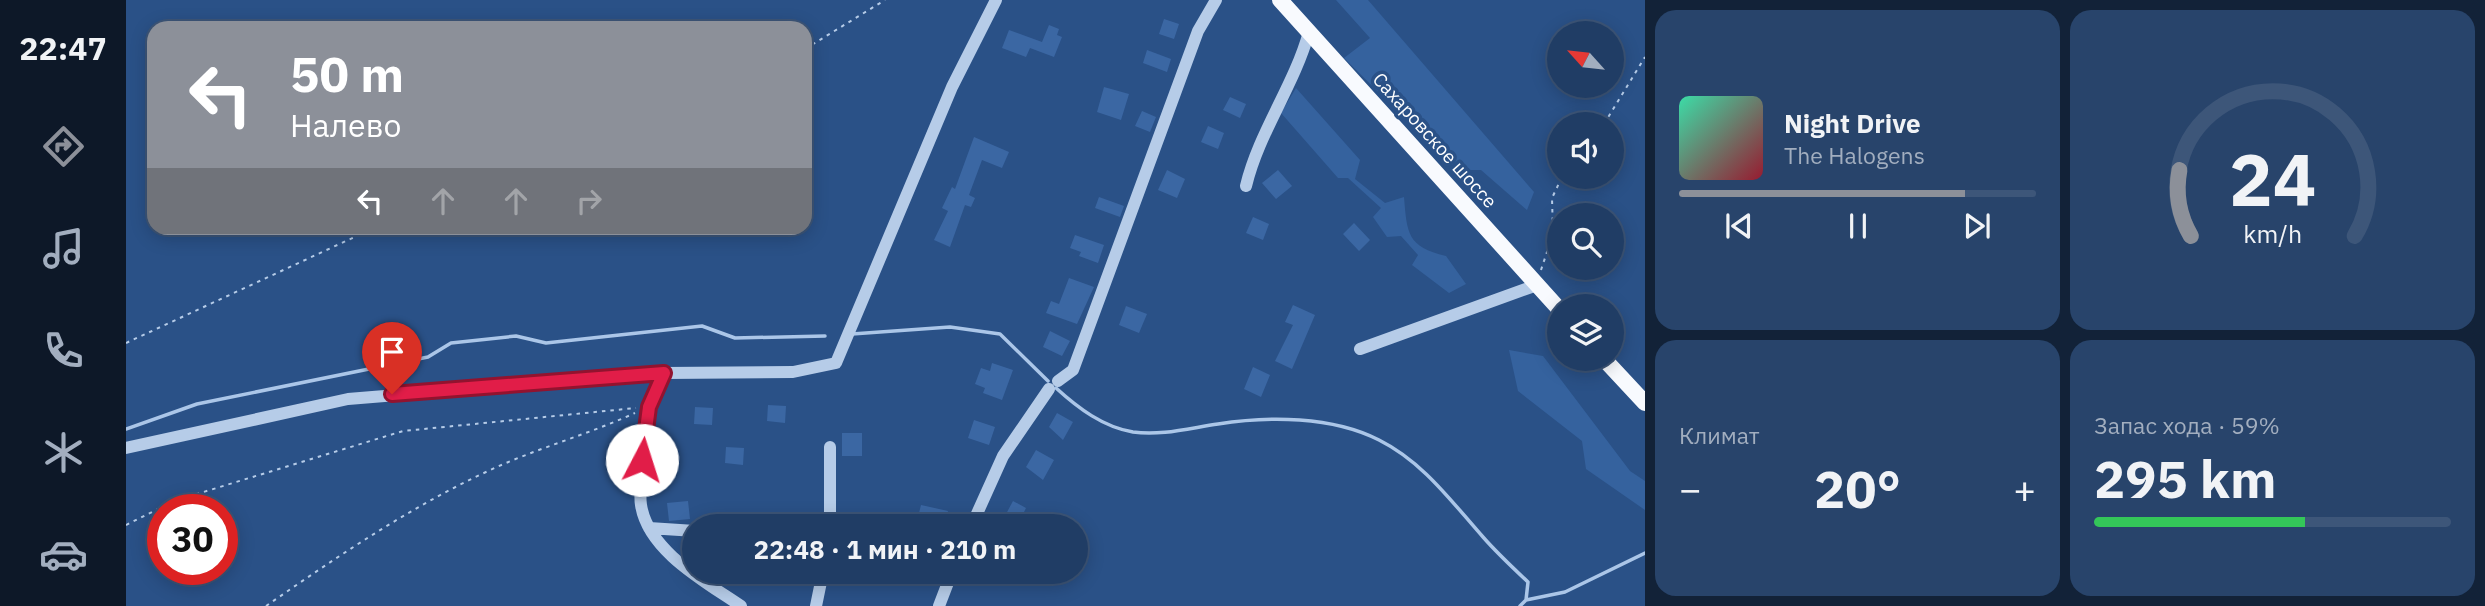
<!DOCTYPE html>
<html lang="ru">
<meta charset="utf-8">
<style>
body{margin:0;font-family:"IBM Plex Sans",sans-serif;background:#28446b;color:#f1f3f6;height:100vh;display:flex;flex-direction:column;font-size:26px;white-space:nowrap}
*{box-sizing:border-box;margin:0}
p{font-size:23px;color:#a2aebf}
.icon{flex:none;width:38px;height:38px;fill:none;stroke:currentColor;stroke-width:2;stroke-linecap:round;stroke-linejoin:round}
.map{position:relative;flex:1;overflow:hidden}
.side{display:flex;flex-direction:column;gap:10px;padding:10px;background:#122238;width:840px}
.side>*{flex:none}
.top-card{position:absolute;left:21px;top:21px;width:665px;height:214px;border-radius:21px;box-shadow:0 4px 18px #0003,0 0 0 2px #3d5679;background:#8c9099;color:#fff;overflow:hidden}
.needle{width:46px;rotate:297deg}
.buttons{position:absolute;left:1421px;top:21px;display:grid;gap:14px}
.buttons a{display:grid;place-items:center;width:77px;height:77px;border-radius:50%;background:#203d65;box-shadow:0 4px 18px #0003,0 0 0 2px #3d5679;font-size:35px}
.speed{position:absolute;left:21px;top:494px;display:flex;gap:14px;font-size:35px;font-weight:700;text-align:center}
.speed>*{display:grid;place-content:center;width:91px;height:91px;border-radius:50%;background:#203d65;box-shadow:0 4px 18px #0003,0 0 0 2px #3d5679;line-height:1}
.speed .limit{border:10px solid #d22;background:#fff;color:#111}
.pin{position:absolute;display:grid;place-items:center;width:60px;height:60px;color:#fff;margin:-72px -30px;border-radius:50% 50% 50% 0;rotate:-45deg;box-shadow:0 0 7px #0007}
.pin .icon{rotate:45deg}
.me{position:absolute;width:77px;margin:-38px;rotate:5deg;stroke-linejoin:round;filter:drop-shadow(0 0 5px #0008)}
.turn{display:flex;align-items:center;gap:24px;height:147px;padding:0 28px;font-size:32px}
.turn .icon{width:91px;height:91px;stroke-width:2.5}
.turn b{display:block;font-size:49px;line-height:60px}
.lanes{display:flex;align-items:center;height:66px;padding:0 28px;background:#0003;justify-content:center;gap:35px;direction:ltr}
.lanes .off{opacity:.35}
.big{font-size:52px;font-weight:700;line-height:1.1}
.side .card{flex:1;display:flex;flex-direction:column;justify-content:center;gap:10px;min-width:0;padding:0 24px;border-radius:21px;background:#28446b}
.side .dial{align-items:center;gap:0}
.dial svg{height:182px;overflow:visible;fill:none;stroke:#3d5679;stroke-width:7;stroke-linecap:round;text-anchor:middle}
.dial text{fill:#f1f3f6;stroke:none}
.song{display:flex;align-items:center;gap:21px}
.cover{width:84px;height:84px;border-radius:10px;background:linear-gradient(135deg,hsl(160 70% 55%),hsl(350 70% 35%))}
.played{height:7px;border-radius:4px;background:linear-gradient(90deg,#8c9099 80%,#3d5679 80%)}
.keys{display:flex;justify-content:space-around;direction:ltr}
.heat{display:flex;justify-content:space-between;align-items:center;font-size:38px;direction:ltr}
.charge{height:10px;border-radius:5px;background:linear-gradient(90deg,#34c759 59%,#3d5679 0)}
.side .tiles{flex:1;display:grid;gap:10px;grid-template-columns:repeat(2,1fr)}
.trip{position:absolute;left:556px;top:514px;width:406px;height:70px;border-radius:35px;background:#203d65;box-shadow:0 4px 18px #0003,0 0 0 2px #3d5679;font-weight:700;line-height:70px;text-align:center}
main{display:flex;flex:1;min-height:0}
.menu{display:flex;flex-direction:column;width:126px;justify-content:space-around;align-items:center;background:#0d1828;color:#a2aebf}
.menu .icon{width:49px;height:49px}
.menu .selected{color:#8c9099}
.menu b{font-size:32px;color:#f1f3f6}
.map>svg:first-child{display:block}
.green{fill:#35629e}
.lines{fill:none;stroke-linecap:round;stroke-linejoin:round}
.stream{stroke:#abc6e8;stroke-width:3.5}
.building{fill:#3b67a3}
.path{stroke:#b6cce8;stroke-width:2;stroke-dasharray:3.5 5;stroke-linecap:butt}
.minor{stroke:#b6cce8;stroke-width:12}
.major{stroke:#f8fafe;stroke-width:16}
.route-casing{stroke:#92132f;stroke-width:18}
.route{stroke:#e11d48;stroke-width:12}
.labels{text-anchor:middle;stroke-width:7;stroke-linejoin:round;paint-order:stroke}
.street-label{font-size:19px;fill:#fff;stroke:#2a5187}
</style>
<main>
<nav class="menu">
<b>22:47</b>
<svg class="icon selected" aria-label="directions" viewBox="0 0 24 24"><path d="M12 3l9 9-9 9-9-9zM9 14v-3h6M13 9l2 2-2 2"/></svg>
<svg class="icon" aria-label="music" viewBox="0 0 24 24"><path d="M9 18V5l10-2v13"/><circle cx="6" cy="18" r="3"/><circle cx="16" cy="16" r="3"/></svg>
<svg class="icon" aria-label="phone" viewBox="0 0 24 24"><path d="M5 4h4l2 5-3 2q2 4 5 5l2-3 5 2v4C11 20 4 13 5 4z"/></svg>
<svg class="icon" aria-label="climate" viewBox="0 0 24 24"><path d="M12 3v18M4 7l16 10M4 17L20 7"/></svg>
<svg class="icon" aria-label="car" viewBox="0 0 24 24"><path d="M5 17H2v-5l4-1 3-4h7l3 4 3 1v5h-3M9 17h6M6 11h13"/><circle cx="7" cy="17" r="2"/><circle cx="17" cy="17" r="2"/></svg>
</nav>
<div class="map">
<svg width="1519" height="606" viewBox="0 0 1519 606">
<rect width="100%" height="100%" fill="#2a5187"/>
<!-- green -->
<path class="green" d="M1210,0H1242L1408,192L1401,210L1355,170H1331L1218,58L1244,38Z
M1170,88L1234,160L1229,179L1259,203L1278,197C1281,233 1281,247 1320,256L1340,284L1323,293L1286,265L1292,255L1275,236L1261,237L1247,217L1255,208L1222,178H1212L1155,113Z
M1383,350L1417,356L1504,471L1519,481V510L1460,469L1456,441L1392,391Z"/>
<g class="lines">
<!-- stream -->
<path class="stream" d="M726,334L824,327L874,334L922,381
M930,388C952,408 977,427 1007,432C1035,436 1064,428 1092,424C1142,416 1206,416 1253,440C1297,462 1325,501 1357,537C1371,553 1387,568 1402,582L1400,600
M0,429L71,404L302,357L325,343L390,336L420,343L576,326L609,338L699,336
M1394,606L1400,600L1439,592L1519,553"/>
</g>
<!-- building -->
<path class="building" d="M1038,19L1053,24L1048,39L1033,34Z
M923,25L933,29L931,35L936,37L928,57L904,48L900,57L876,48L883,30L916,42Z
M1021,50L1045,59L1041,72L1017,63Z
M978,87L1003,94L995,120L971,112Z
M1104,97L1120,104L1114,118L1097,110Z
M1016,111L1030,117L1024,132L1009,126Z
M1082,126L1098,133L1092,149L1075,142Z
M848,137L883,152L876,168L856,160L843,195L849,198L845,207L839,205L824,247L808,240L822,211L816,208L826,187L829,189Z
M1041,170L1059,179L1051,198L1032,190Z
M1152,170L1166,186L1150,199L1136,183Z
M973,197L998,206L994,217L969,208Z
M1127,217L1143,224L1137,240L1120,233Z
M1228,223L1244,240L1233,251L1217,234Z
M949,235L978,245L972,263L953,256L955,252L944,248Z
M943,278L968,287L951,324L920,313L925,301L933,304Z
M1167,305L1189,315L1166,369L1149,361L1167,325L1159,322Z
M1000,306L1021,314L1013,333L993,325Z
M924,331L944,341L936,356L917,347Z
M866,363L887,370L876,400L857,393L859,388L849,384L855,368L864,371Z
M1127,367L1144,375L1135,397L1118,389Z
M642,405L660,406L659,423L641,421Z
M569,407L587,408L586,425L568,424Z
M931,413L947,422L937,440L923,427Z
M848,420L869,427L863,445L842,438Z
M716,433H736V456H716Z
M600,447L618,448L617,465L599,463Z
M910,450L928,460L917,480L900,467Z
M562,501L564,519L543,521L541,503Z
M887,501L900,508L897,514L901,517L896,527L884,523L887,518L880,514Z
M795,505L822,511L818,527L791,521Z"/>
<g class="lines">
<!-- path -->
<path class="path" d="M679,49L759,0
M1478,124L1519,57
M1415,270L1427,234L1426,198L1436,177
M0,343L248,228
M0,525L48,501L277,431L510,408
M140,606C211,557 281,509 360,472C408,449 461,435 509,413"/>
<!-- minor -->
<path class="minor" d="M1120,186C1133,132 1168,86 1183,32
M1234,349L1411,285
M538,373C523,405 516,431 516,467C516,479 513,493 515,505C522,551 580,582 615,606
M932,381L947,370L1072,31L1090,0
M704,447V527
M0,448L222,399L538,373L667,372L710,363L826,87L870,0
M845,527L877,456L923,389
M523,528L569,531
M690,606L697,572
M813,606L826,572"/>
<!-- major -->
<path class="major" d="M1154,0L1433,309
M1478,359L1519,403"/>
</g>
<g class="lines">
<defs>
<path id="route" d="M266,394L538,373L523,407L516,460"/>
</defs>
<!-- route casing -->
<use href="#route" class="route-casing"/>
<!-- route -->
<use href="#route" class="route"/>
</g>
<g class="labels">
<!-- street labels -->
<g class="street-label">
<text transform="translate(1309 140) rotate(48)" y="7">Сахаровское шоссе</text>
</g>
</g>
</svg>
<div class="buttons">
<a><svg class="needle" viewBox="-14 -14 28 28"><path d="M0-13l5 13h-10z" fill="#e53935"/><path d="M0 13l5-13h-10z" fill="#a2aebf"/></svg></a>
<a><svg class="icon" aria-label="sound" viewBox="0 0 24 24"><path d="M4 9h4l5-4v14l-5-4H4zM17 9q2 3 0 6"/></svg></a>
<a><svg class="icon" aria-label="search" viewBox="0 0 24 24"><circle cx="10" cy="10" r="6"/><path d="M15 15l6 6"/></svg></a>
<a><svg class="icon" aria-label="layers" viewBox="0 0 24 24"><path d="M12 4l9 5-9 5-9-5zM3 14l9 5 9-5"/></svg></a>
</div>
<div class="speed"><div class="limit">30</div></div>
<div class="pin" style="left:266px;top:394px;background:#d93025"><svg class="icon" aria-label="arrive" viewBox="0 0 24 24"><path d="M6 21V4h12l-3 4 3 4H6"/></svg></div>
<svg class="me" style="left:516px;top:460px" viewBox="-20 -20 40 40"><circle r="19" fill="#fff"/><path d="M0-13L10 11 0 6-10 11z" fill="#e11d48"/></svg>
<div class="trip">22:48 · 1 мин · 210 m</div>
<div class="top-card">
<div class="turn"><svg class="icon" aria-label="left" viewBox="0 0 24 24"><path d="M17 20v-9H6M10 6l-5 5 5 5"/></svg><div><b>50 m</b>Налево</div></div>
<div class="lanes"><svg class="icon" aria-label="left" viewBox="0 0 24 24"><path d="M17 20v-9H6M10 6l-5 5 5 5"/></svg><svg class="icon off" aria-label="ahead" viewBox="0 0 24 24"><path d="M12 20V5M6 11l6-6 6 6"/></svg><svg class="icon off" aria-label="ahead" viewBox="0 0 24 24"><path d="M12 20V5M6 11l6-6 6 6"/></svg><svg class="icon off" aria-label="right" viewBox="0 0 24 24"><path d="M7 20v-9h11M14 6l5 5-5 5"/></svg></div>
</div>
</div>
<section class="side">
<div class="tiles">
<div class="card">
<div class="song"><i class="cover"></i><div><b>Night Drive</b><p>The Halogens</p></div></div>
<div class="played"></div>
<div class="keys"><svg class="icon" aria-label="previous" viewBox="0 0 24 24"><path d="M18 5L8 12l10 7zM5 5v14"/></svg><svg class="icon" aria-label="pause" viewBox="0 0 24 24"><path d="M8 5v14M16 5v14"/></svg><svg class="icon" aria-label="next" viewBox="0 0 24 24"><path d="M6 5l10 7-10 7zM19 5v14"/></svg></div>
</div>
<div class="card dial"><svg viewBox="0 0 100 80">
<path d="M14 69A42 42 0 1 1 86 69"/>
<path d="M14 69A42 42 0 0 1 9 40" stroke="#8c9099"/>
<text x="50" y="56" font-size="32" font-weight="700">24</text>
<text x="50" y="72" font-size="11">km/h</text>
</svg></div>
<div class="card"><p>Климат</p>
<div class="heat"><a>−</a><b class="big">20°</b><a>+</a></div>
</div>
<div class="card"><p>Запас хода · 59%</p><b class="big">295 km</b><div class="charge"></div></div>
</div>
</section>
</main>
